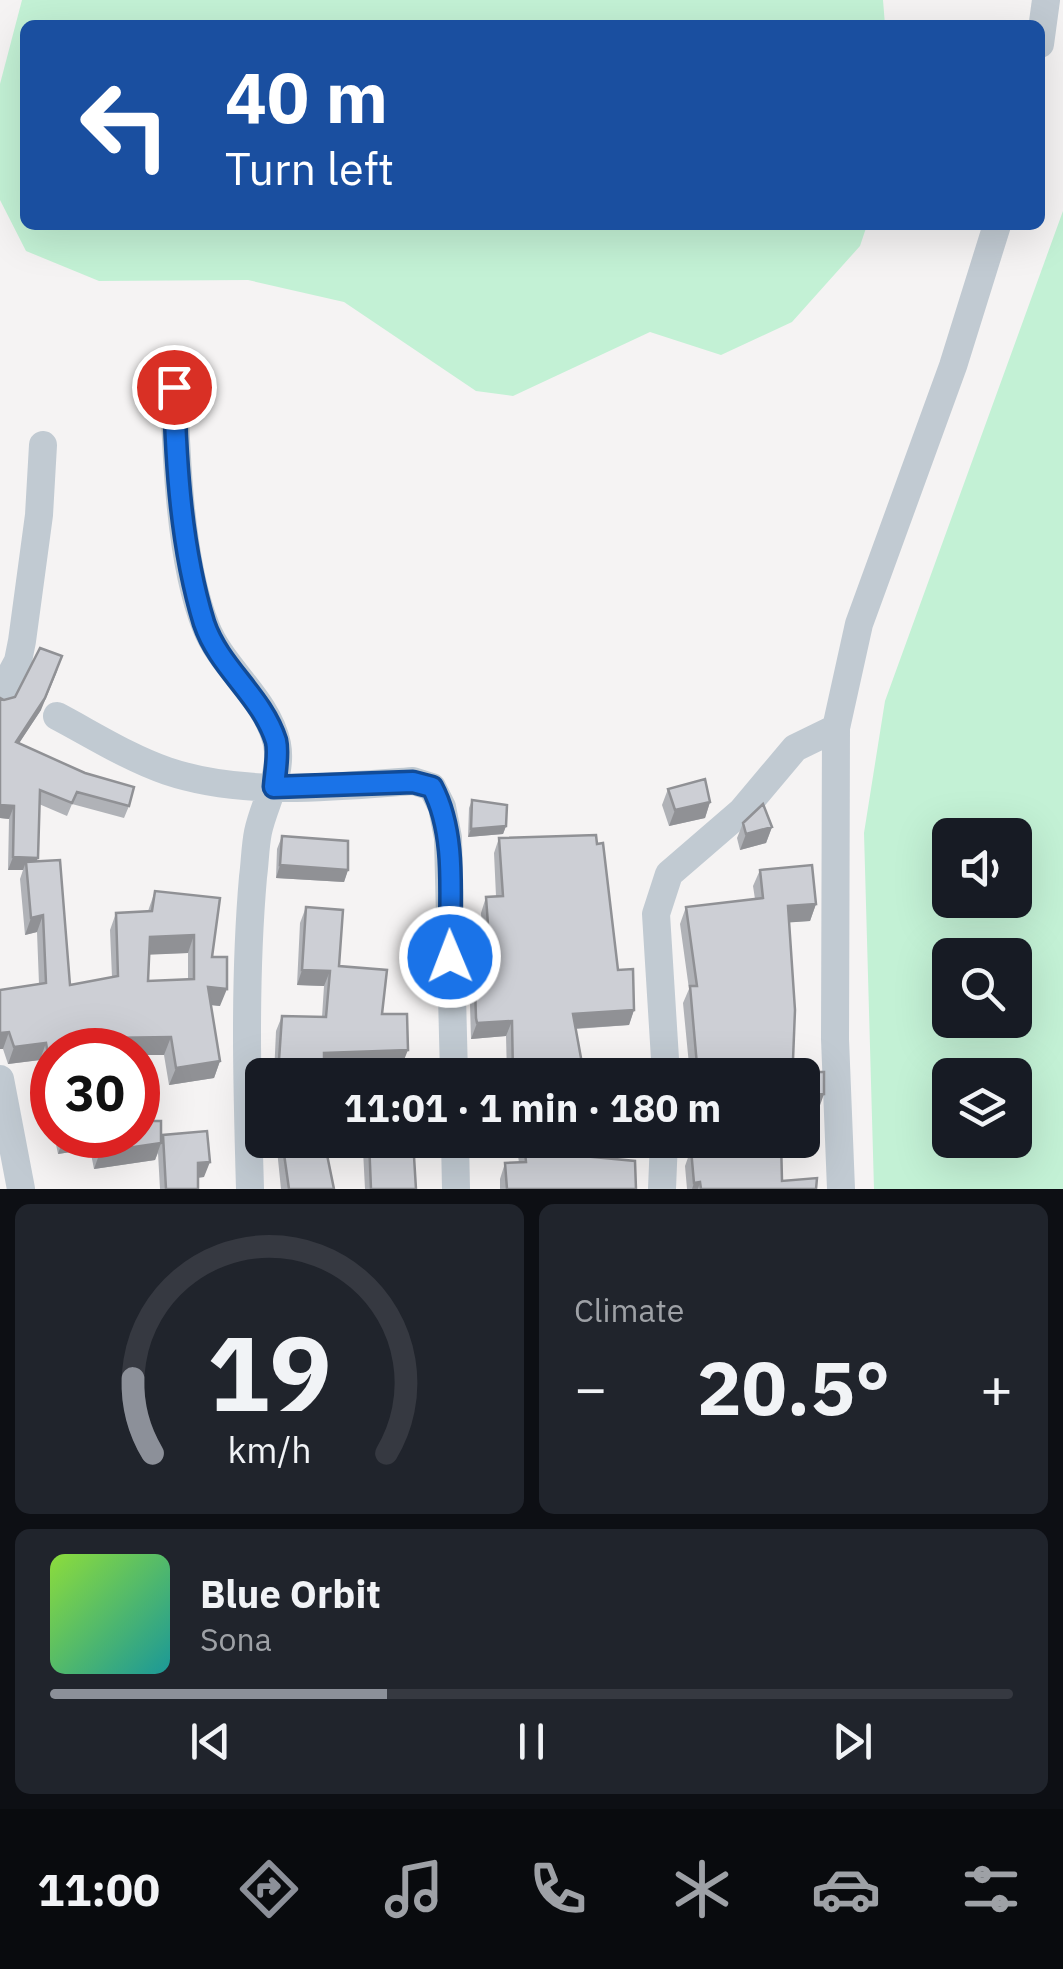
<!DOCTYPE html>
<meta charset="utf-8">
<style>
body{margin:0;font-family:"IBM Plex Sans",sans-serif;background:#20242c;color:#f1f3f6;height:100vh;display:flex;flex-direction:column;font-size:38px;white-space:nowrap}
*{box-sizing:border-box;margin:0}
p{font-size:32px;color:#9ea1a6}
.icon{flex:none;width:55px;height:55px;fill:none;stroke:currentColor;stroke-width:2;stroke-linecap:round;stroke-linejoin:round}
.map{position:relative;height:1189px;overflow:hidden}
.side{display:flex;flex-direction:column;gap:15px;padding:15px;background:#0d0f14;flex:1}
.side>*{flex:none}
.guide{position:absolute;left:20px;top:20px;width:1025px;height:210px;border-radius:15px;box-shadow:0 10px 40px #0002;background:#1a4fa0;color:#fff;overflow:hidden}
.controls{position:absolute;left:932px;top:818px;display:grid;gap:20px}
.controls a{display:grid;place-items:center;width:100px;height:100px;border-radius:15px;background:#171b24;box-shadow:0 10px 40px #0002;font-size:50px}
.speed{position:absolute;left:30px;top:1028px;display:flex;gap:20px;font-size:50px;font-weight:700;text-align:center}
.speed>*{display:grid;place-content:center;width:130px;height:130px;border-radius:50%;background:#171b24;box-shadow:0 10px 40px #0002;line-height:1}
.speed .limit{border:15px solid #d22;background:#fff;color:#111}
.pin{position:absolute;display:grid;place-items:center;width:85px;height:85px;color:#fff;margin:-42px;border:5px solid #fff;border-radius:50%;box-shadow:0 2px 10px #0007}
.me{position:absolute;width:110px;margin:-55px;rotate:359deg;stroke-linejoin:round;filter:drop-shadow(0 0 8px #0008)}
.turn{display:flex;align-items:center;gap:35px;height:210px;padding:0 40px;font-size:45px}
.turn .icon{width:130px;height:130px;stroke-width:2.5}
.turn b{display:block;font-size:70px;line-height:85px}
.big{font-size:75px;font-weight:700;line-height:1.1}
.side .widget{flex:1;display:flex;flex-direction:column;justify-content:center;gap:15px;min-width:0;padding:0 35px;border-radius:15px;background:#20242c}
.side .dial{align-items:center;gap:0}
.dial svg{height:260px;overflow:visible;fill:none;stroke:#363941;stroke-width:7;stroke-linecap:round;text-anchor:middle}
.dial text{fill:#f1f3f6;stroke:none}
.song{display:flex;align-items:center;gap:30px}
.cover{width:120px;height:120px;border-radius:15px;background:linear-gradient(135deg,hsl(90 70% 55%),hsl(180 70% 35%))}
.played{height:10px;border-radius:5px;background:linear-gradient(90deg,#8c9099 35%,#363941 35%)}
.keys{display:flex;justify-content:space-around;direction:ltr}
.heat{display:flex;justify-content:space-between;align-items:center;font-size:55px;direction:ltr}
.side .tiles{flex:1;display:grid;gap:15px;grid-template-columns:1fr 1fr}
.widget:last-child{grid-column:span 2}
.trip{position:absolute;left:245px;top:1058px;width:575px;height:100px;border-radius:15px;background:#171b24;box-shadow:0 10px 40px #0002;font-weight:700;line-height:100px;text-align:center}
.tabs{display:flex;height:160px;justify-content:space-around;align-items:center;background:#090b0e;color:#9ea1a6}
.tabs .icon{width:70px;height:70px}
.tabs .current{color:#8c9099}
.tabs b{font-size:45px;color:#f1f3f6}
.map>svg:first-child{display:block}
.green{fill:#c3f1d5;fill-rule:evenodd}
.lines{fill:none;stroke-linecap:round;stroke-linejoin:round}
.minor{stroke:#c1cad2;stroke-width:28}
.wall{fill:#b0b2b7;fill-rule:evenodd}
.shaded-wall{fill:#909195}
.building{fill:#cdcfd5;stroke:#909195;stroke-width:2.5;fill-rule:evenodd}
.route-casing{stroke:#114b97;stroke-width:25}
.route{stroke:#1a73e8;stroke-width:18}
</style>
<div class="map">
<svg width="1063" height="1189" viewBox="0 0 1063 1189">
<rect width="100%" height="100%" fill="#f5f3f3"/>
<!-- green -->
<path class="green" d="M22,0H883L885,25H25V225H867L860,246L792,322L721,355L650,332L513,396L476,391L344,302L248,280L99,281L26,251L0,200V84Z
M1063,211V1189H874L864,833L885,701ZM950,835H1015V900H950ZM950,955H1015V1020H950ZM950,1075H1015V1140H950Z"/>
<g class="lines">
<!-- minor -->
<path class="minor" d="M1040,44L1046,0
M174,387C176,456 180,563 206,627C222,668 268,700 277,744C283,775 264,803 258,832C255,847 255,863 253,877C244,981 247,1085 250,1189
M0,695L18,661L22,641L39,515L43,445
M57,716C93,735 129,758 167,771C244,797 334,787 413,781L432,787L442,807L448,838L454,1075
M666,1075L656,914L669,874L742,811L795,748L836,728
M0,1079L21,1189
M455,1140L456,1189
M662,1189L664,1140
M841,1189L835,1039L836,728L859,624L953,366L997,225"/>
</g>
<!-- wall -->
<path class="wall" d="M0,698L41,710L19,743L129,806L124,818L72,804L67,816L39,804L37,861L70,985L112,977L110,930L116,913L148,911L155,891L212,957L220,1006L211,1005L220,1061L214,1078L169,1085L164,1055H138V1050H52V1126L40,1060L8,1064L3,1049H0V990L39,984L37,932L25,935L20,879L23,870H8L9,819L0,818ZM188,953V979L148,981L149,954Z
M668,789L710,802L705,818L669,826L662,805Z
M472,800L506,826L503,834L468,837L469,808Z
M743,823L772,827L766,843L740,850L737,838Z
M282,836L348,870L344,882L276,878L277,849Z
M499,838L597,844L618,970L634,1010L629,1025L576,1029L583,1069L507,1075L506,1036L471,1039L469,970L474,955L483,953L481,913L486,897L496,896L494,853Z
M760,870L816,904L810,921L789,922L793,1060L807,1072L818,1111L802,1075H690L683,1003L689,989L680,924L686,907L755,899L753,886Z
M306,907L339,966L382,1014L402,1065L324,1068V1075H274L276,1031L282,1016L322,1017L324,986L297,985L300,923Z
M140,1121L161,1139L163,1135L204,1177L198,1178V1189H160L158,1153L155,1160L94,1169L90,1149L58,1154L54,1135H138Z
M276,1140H413L416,1189H365L363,1150H326L334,1189H281Z
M516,1140H571L573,1155L636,1189H500V1179L505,1163H519Z
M717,1140H758L757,1142L782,1181L816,1189H687L685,1166L691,1149L718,1146Z"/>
<!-- shaded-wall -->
<path class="shaded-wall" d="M58,669L41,710L12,754L16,742Z
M710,802L705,818L669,826L675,810Z
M0,805L14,806L9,819L0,818Z
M506,826L503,834L468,837L471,829Z
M772,827L766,843L740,850L746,834Z
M13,857L38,858L33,870L26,862L23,870H8Z
M280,865L348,870L344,882L276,878Z
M816,904L810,921L782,923L788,906Z
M43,915L37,932L25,935L31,918Z
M194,935L188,953L143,955L150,937Z
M302,970L330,971L324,986L297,985Z
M208,987L227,989L220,1006L202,1004Z
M634,1010L629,1025L567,1029L573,1014Z
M512,1021L506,1036L471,1039L477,1023Z
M9,1032L3,1049H0V1033Z
M171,1037L164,1055H138V1050H98L103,1038Z
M46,1043L40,1060L8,1064L14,1047Z
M408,1050L402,1065L318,1068L324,1053Z
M220,1061L214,1078L169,1085L176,1068Z
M697,1065H713L710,1075H694Z
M824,1094L818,1111H802V1095Z
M73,1135H95L90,1149L58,1154L64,1136Z
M321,1140H367L363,1150H318Z
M161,1143L155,1160L94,1169L100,1152Z
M210,1162L204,1177L192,1178L198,1163Z
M700,1182L698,1189H692L694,1183Z"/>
<!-- building -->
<path class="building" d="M40,648L62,656L45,698L16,742L85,773L134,787L129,806L77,792L72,803L40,790L38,858L13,857L14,806L0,805V698L4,700L15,697Z
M705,779L710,802L675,810L668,789Z
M472,800L507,805L506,826L471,829Z
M763,804L772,827L746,834L743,823Z
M596,835L597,844L603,843L618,970L633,969L634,1010L573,1014L583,1069L622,1065L623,1075H508H513L512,1021L477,1023L476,1018L474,955L490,952L486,897L503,896L499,838Z
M282,836L348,841V870L280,865Z
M60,860L70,985L118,976L116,913L152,911L155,891L220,898L212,957H227V989L208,987L220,1061L176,1068L171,1037L103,1038L104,1050H52V1076L46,1043L14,1047L9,1032L0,1033V990L46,983L43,915L31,918L26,862ZM194,935V979L148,981L150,937Z
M812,865L816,904L788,906L795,1010L793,1060L807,1061V1072H824V1094L802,1095V1075H715L713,1065H697L690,986H697L686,907L763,898L760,870Z
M306,907L343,910L339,966L387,970L382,1014H407L408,1050L324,1053V1075H278L282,1016L326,1017L330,971L302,970Z
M138,1106L140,1121H161V1143L100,1152L97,1135H138Z
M207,1131L210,1162L198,1163V1189H166L163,1135Z
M282,1140H324L334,1189H289Z
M369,1140H413L416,1189H371Z
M524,1140H571L573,1155L635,1161L636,1189H507L505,1163L526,1162Z
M724,1140H758L757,1142L781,1140L782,1181L817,1178L816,1189H701L700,1182L694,1183L691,1149L724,1146Z"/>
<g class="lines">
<defs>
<path id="route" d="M174,387C176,465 181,548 204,623C219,668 262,696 276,741C279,754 275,773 274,787L413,782L432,787C458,836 449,902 450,957"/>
</defs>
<!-- route casing -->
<use href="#route" class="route-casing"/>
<!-- route -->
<use href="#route" class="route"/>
</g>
</svg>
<div class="controls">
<a><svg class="icon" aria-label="sound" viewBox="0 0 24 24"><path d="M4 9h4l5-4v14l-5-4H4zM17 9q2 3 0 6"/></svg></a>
<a><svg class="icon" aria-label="search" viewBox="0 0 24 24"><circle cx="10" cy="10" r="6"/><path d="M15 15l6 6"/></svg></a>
<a><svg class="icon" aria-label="layers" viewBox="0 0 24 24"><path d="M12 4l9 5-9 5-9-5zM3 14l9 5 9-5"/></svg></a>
</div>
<div class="speed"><div class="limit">30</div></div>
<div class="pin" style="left:174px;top:387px;background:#d93025"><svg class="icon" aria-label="arrive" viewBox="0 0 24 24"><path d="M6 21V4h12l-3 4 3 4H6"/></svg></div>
<svg class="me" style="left:450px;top:957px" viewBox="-20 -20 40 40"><circle r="17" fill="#1a73e8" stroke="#fff" stroke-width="3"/><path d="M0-11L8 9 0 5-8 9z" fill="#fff"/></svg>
<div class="trip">11:01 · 1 min · 180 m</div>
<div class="guide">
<div class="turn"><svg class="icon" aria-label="left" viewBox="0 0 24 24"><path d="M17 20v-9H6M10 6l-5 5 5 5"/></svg><div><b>40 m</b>Turn left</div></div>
</div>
</div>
<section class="side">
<div class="tiles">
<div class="widget dial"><svg viewBox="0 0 100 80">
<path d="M14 69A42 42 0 1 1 86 69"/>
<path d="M14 69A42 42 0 0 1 8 46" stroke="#8c9099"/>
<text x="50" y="56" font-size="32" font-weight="700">19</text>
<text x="50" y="72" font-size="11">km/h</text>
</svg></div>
<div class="widget"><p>Climate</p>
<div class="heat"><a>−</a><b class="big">20.5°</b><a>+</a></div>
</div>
<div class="widget">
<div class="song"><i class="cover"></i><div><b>Blue Orbit</b><p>Sona</p></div></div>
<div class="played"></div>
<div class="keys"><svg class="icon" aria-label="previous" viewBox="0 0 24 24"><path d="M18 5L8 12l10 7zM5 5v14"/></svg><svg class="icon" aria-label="pause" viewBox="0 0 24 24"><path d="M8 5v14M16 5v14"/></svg><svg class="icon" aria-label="next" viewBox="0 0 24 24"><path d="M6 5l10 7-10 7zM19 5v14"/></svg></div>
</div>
</div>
</section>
<nav class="tabs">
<b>11:00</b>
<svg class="icon current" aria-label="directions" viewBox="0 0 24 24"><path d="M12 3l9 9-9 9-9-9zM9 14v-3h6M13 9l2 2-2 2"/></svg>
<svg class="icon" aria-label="music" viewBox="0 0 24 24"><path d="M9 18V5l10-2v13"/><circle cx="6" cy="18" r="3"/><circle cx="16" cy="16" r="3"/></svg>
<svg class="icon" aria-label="phone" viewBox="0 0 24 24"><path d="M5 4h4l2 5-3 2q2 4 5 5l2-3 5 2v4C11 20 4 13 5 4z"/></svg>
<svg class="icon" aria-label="climate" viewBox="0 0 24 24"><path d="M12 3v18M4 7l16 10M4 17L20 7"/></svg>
<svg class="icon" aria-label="car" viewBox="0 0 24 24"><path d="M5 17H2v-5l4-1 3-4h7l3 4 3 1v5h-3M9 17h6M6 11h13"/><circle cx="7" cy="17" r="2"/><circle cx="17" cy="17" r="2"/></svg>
<svg class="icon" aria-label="filters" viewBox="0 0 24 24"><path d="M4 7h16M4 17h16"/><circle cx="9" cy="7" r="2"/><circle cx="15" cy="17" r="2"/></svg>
</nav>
